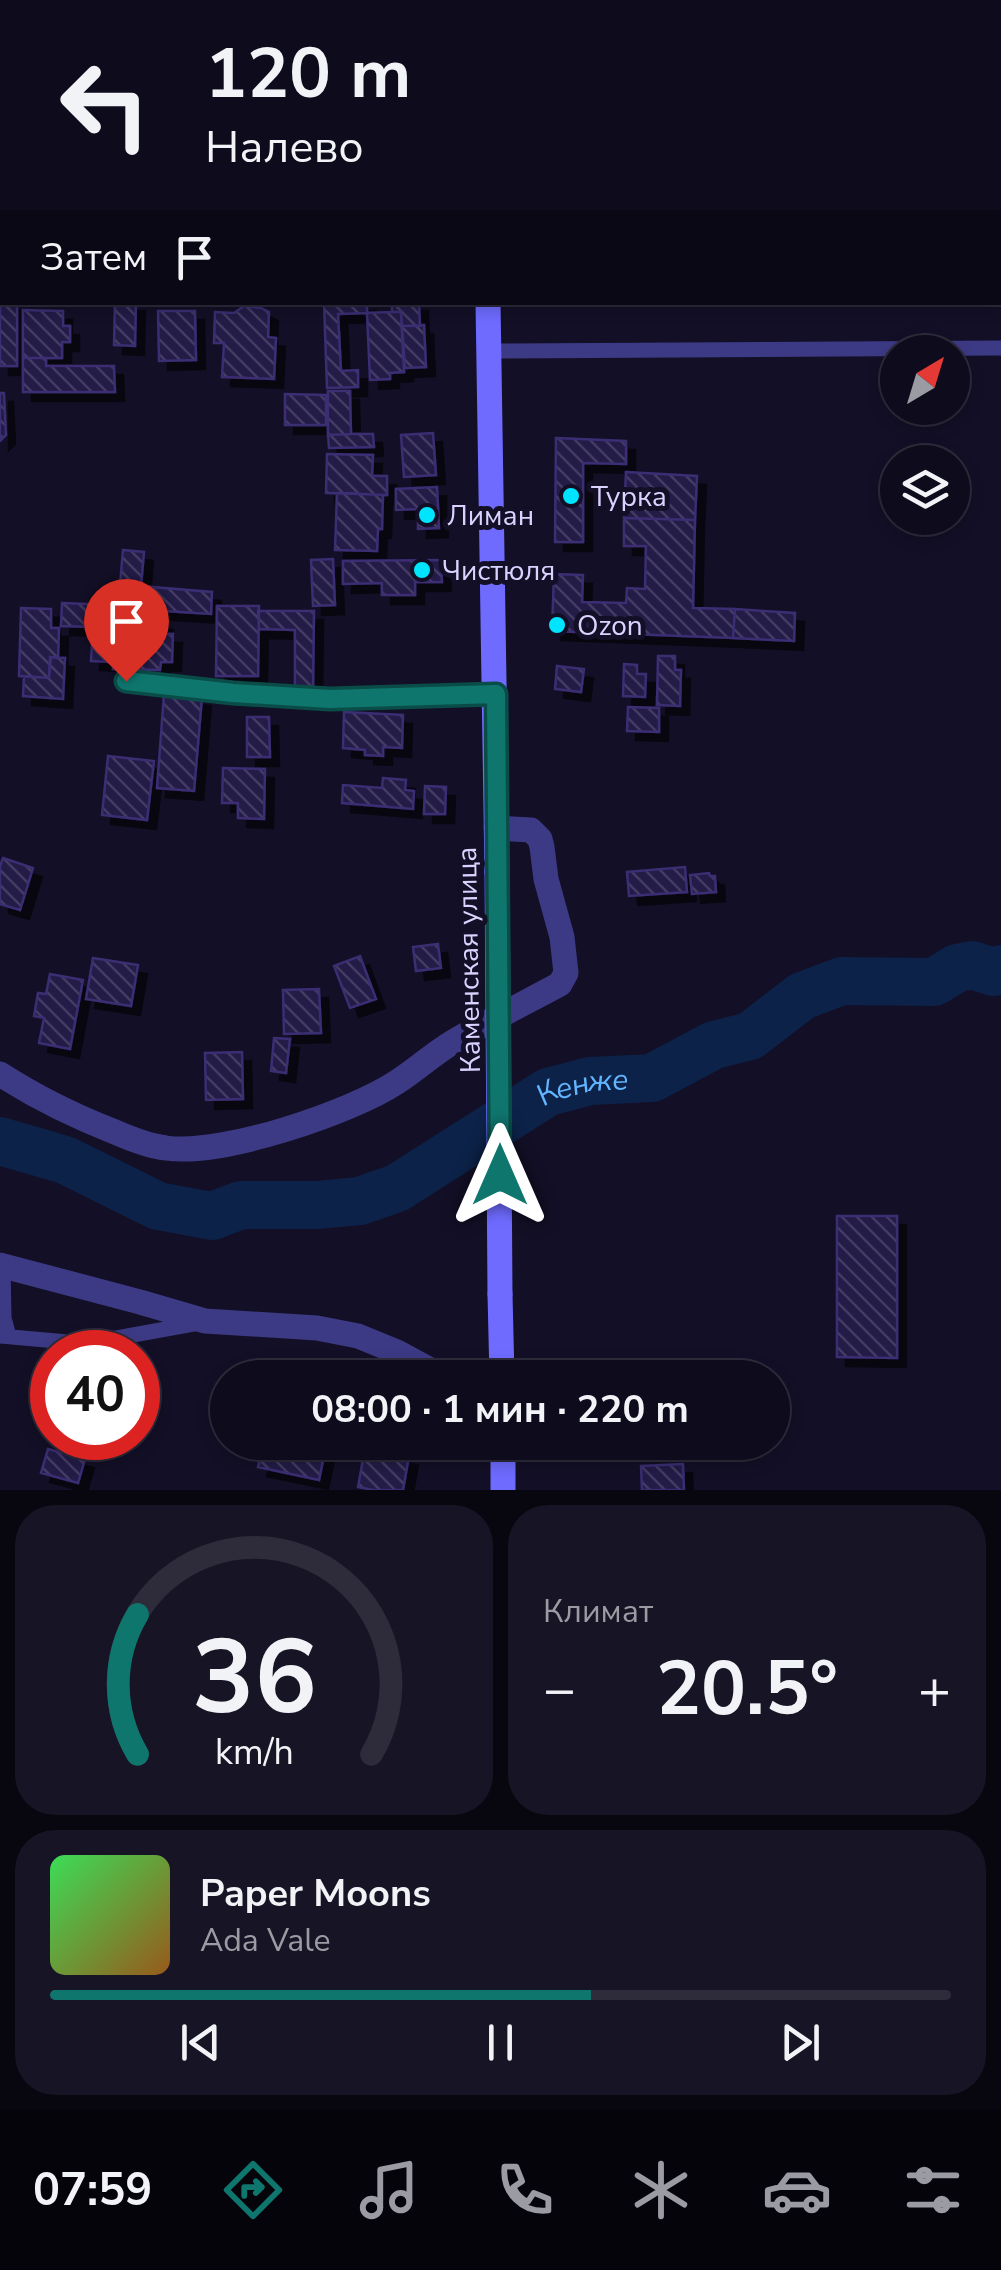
<!DOCTYPE html>
<html lang="ru">
<meta charset="utf-8">
<style>
body{margin:0;font-family:"Nunito Sans",sans-serif;background:#171425;color:#f1f3f6;height:100vh;display:flex;flex-direction:column;font-size:38px;white-space:nowrap}
*{box-sizing:border-box;margin:0}
p{font-size:32px;color:#9b9ba3}
.icon{flex:none;width:55px;height:55px;fill:none;stroke:currentColor;stroke-width:2;stroke-linecap:round;stroke-linejoin:round}
.map{position:relative;height:1490px;overflow:hidden}
.side{display:flex;flex-direction:column;gap:15px;padding:15px;background:#08060f;flex:1}
.side>*{flex:none}
.hud{position:absolute;left:0px;top:0px;width:1002px;height:305px;box-shadow:0 5px 15px #0003,0 0 0 2px #2e2b3b;background:#0e0b1c;color:#f1f3f6;overflow:hidden}
.needle{width:65px;rotate:38deg}
.controls{position:absolute;left:880px;top:335px;display:grid;gap:20px}
.controls a{display:grid;place-items:center;width:90px;height:90px;border-radius:50%;background:#0e0b1c;box-shadow:0 5px 15px #0003,0 0 0 2px #2e2b3b;font-size:50px}
.speed{position:absolute;left:30px;top:1330px;display:flex;gap:20px;font-size:50px;font-weight:700;text-align:center}
.speed>*{display:grid;place-content:center;width:130px;height:130px;border-radius:50%;background:#0e0b1c;box-shadow:0 5px 15px #0003,0 0 0 2px #2e2b3b;line-height:1}
.speed .limit{border:15px solid #d22;background:#fff;color:#111}
.pin{position:absolute;display:grid;place-items:center;width:85px;height:85px;color:#fff;margin:-102px -42px;border-radius:50% 50% 50% 0;rotate:-45deg;box-shadow:0 0 10px #0007}
.pin .icon{rotate:45deg}
.me{position:absolute;width:110px;margin:-55px;rotate:0deg;stroke-linejoin:round;filter:drop-shadow(0 0 8px #0008)}
.turn{display:flex;align-items:center;gap:35px;height:210px;padding:0 40px;font-size:45px}
.turn .icon{width:130px;height:130px;stroke-width:2.5}
.turn b{display:block;font-size:70px;line-height:85px}
.then{display:flex;align-items:center;height:95px;padding:0 40px;background:#0003;gap:20px;font-size:38px}
.big{font-size:75px;font-weight:700;line-height:1.1}
.side .card{flex:1;display:flex;flex-direction:column;justify-content:center;gap:15px;min-width:0;padding:0 35px;border-radius:40px;background:#171425}
.side .dial{align-items:center;gap:0}
.dial svg{height:260px;overflow:visible;fill:none;stroke:#2e2b3b;stroke-width:7;stroke-linecap:round;text-anchor:middle}
.dial text{fill:#f1f3f6;stroke:none}
.song{display:flex;align-items:center;gap:30px}
.cover{width:120px;height:120px;border-radius:15px;background:linear-gradient(135deg,hsl(130 70% 55%),hsl(30 70% 35%))}
.played{height:10px;border-radius:5px;background:linear-gradient(90deg,#0f766e 60%,#2e2b3b 60%)}
.keys{display:flex;justify-content:space-around;direction:ltr}
.heat{display:flex;justify-content:space-between;align-items:center;font-size:55px;direction:ltr}
.side .tiles{flex:1;display:grid;gap:15px;grid-template-columns:1fr 1fr}
.card:last-child{grid-column:span 2}
.trip{position:absolute;left:210px;top:1360px;width:580px;height:100px;border-radius:50px;background:#0e0b1c;box-shadow:0 5px 15px #0003,0 0 0 2px #2e2b3b;font-weight:700;line-height:100px;text-align:center}
.menu{display:flex;height:160px;justify-content:space-around;align-items:center;background:#06040b;color:#9b9ba3}
.menu .icon{width:70px;height:70px}
.menu .on{color:#0f766e}
.menu b{font-size:45px;color:#f1f3f6}
.map>svg:first-child{display:block}
.lines{fill:none;stroke-linecap:round;stroke-linejoin:round}
.river{stroke:#0c2248;stroke-width:48}
.building{fill:url(#building-back-hatch);stroke:#3b2d73;stroke-width:2.5;filter:url(#shadow)}
.lane{stroke:#3d3a85;stroke-width:15}
.street{stroke:#3d3a85;stroke-width:25}
.secondary{stroke:#6f6bff;stroke-width:25}
.secondary-bridge{stroke:#6f6bff;stroke-width:25}
.route-casing{stroke:#0a4d48;stroke-width:25}
.route{stroke:#0f766e;stroke-width:18}
.poi-dot{fill:#00e5ff;stroke:#130f26;stroke-width:4}
.labels{text-anchor:middle;stroke-width:10;stroke-linejoin:round;paint-order:stroke}
.poi-label{font-size:28px;fill:#d9d4ff;stroke:#130f26;text-anchor:start}
.street-label{font-size:28px;fill:#d9d4ff;stroke:#130f26}
.water-label{font-size:30px;font-style:italic;fill:#62b6ff;stroke:#130f26}
</style>
<div class="map">
<svg width="1001" height="1490" viewBox="0 0 1001 1490">
<defs>
<pattern id="building-back-hatch" width="6" height="6" patternUnits="userSpaceOnUse" patternTransform="scale(2.5)"><rect width="6" height="6" fill="#241b47"/><path d="M-1 5l2 2M0 0l6 6M5-1l2 2" fill="none" stroke="#433b63"/></pattern>
<filter id="shadow"><feDropShadow dx="9" dy="9" stdDeviation="0" flood-color="#0009"/></filter>
</defs>
<rect width="100%" height="100%" fill="#130f26"/>
<g class="lines">
<!-- river -->
<path class="river" id="s1" d="M0,1141L65,1160L158,1206L212,1216L241,1205H317L360,1201L397,1188L548,1092L590,1081L652,1078L714,1045L750,1036L802,996L842,981L934,982L957,968L972,965L993,972L1001,969"/>
</g>
<!-- building -->
<path class="building" d="M0,72H2V122H0Z
M0,302H17V366H0Z
M115,302H136L135,346L114,345Z
M324,302H367V313L338,314L341,371L358,370V387L327,388Z
M392,302H419L420,326H402L401,312H392Z
M244,306L261,308L269,312L268,337L276,338L274,379L222,377L224,343H214L215,312L234,313Z
M23,310L63,311V326H70V342H62V358H23Z
M158,311H195L196,360L159,361Z
M392,312H401L404,372L390,373V379L370,380L367,313Z
M424,325L426,367L405,368L402,326Z
M23,358H46V366H114L115,392H23Z
M328,391H350L351,434L328,435Z
M0,393H4L6,435L0,441Z
M285,394L326,395V425H285Z
M433,433L436,475L404,477L401,435Z
M351,434H373L374,447L329,448L328,435Z
M556,438L626,441V464L583,463V542H555Z
M327,454L373,455L372,476H387V495L326,493Z
M626,472L697,476L695,520L624,518Z
M437,487L439,528L418,529V509L396,510V489Z
M337,493L383,495L382,529H378L377,551L335,550Z
M624,518L695,520L693,608L735,609L733,638L552,631L554,574L583,575L582,602L626,603L627,588L645,589L646,546H624Z
M123,550L144,552L141,586L212,592L211,614L118,608Z
M333,559L335,605L313,606L311,560Z
M441,560L442,582H415V595H382V583L343,584V561Z
M62,603L112,605L109,662L91,661L93,627L61,626Z
M217,606H259L258,676H216Z
M21,608L51,609V628H59L58,658L51,657L49,678L19,676Z
M735,609L795,613L794,641L733,638Z
M258,611H314L313,690L295,689V630L259,629Z
M115,619L164,621L163,634H173L172,662H161L160,670L113,669Z
M658,656H675V670H681L680,706L657,705Z
M50,657L65,658L63,699L23,696L24,676L49,678Z
M624,664L637,665V674H646L645,697L623,696Z
M557,666L584,669L581,692L555,689Z
M164,694L202,697L194,791L157,788Z
M628,707L659,708V732L627,731Z
M344,712L403,715L402,748L383,747V756L365,755V750L343,748Z
M247,717H269L270,757H247Z
M108,756L154,761L147,820L102,815Z
M223,768L265,769L264,819L238,818V803H222Z
M383,778L406,780L405,790L414,791L413,809L342,803L343,785L382,788Z
M425,786L446,787L445,814H424Z
M3,858L33,868L20,910L0,904V866Z
M685,867L687,892L629,896L627,872Z
M709,873L710,876H715L716,892L692,894L690,875Z
M438,944L441,968L416,971L413,947Z
M360,956L376,999L350,1008L334,966Z
M93,958L138,965L131,1006L86,999Z
M50,974L83,980L70,1049L39,1043L44,1018L34,1016L38,993L46,994Z
M319,989L321,1033L284,1034L283,990Z
M274,1038L290,1039L286,1073L271,1071Z
M242,1052L243,1099L206,1100L205,1053Z
M837,1216H897V1358L837,1357Z
M264,1442H286L325,1451L319,1480L258,1467Z
M365,1448L409,1456L403,1490H373L358,1487Z
M48,1449L85,1459L78,1483L41,1473Z
M683,1464L684,1490H642L641,1466Z"/>
<g class="lines">
<!-- lane -->
<path class="lane" d="M490,351L1001,348
M125,681L233,693L330,699L496,694
M0,1267H3L4,1318L9,1336
M0,1336L68,1342L100,1341L199,1323"/>
<!-- street -->
<path class="street" d="M0,1074C37,1098 74,1116 115,1132C131,1139 149,1146 166,1148C222,1156 350,1113 397,1082C417,1069 433,1054 453,1042C488,1021 525,1003 560,984L566,973L562,937L546,879L542,847L540,839L531,830L496,828
M0,1265L140,1302L205,1321L317,1328L358,1336L397,1352L445,1378"/>
<!-- secondary -->
<path class="secondary" d="M476,0V2
M0,246H2
M488,302L497,872
M500,1294L502,1378
M503,1442V1490"/>
<!-- secondary-bridge -->
<path class="secondary-bridge" d="M497,872L500,1294"/>
</g>
<g class="lines">
<defs>
<path id="route" d="M126,681L233,693L330,699L496,694L500,1175"/>
</defs>
<!-- route casing -->
<use href="#route" class="route-casing"/>
<!-- route -->
<use href="#route" class="route"/>
</g>
<!-- markers -->
<g class="poi-dot">
<circle cx="571" cy="496" r="10"/>
<circle cx="427" cy="515" r="10"/>
<circle cx="422" cy="570" r="10"/>
<circle cx="557" cy="625" r="10"/>
</g>
<g class="labels">
<!-- poi labels -->
<g class="poi-label">
<text x="591" y="506">Турка</text>
<text x="447" y="525">Лиман</text>
<text x="442" y="580">Чистюля</text>
<text x="577" y="635">Ozon</text>
</g>
<!-- street labels -->
<g class="street-label">
<text transform="translate(468 960) rotate(-91)" y="10">Каменская улица</text>
</g>
<!-- water labels -->
<g class="water-label">
<text dy="10" stroke="none"><textPath href="#s1" startOffset="630">Кенже</textPath></text>
</g>
</g>
</svg>
<div class="controls">
<a><svg class="needle" viewBox="-14 -14 28 28"><path d="M0-13l5 13h-10z" fill="#e53935"/><path d="M0 13l5-13h-10z" fill="#9b9ba3"/></svg></a>
<a><svg class="icon" aria-label="layers" viewBox="0 0 24 24"><path d="M12 4l9 5-9 5-9-5zM3 14l9 5 9-5"/></svg></a>
</div>
<div class="speed"><div class="limit">40</div></div>
<div class="pin" style="left:126px;top:681px;background:#d93025"><svg class="icon" aria-label="arrive" viewBox="0 0 24 24"><path d="M6 21V4h12l-3 4 3 4H6"/></svg></div>
<svg class="me" style="left:500px;top:1175px" viewBox="-20 -20 40 40"><path d="M0-17L14 15 0 8-14 15z" fill="#0f766e" stroke="#fff" stroke-width="4"/></svg>
<div class="trip">08:00 · 1 мин · 220 m</div>
<div class="hud">
<div class="turn"><svg class="icon" aria-label="left" viewBox="0 0 24 24"><path d="M17 20v-9H6M10 6l-5 5 5 5"/></svg><div><b>120 m</b>Налево</div></div>
<div class="then">Затем<svg class="icon" aria-label="arrive" viewBox="0 0 24 24"><path d="M6 21V4h12l-3 4 3 4H6"/></svg></div>
</div>
</div>
<section class="side">
<div class="tiles">
<div class="card dial"><svg viewBox="0 0 100 80">
<path d="M14 69A42 42 0 1 1 86 69"/>
<path d="M14 69A42 42 0 0 1 14 26" stroke="#0f766e"/>
<text x="50" y="56" font-size="32" font-weight="700">36</text>
<text x="50" y="72" font-size="11">km/h</text>
</svg></div>
<div class="card"><p>Климат</p>
<div class="heat"><a>−</a><b class="big">20.5°</b><a>+</a></div>
</div>
<div class="card">
<div class="song"><i class="cover"></i><div><b>Paper Moons</b><p>Ada Vale</p></div></div>
<div class="played"></div>
<div class="keys"><svg class="icon" aria-label="previous" viewBox="0 0 24 24"><path d="M18 5L8 12l10 7zM5 5v14"/></svg><svg class="icon" aria-label="pause" viewBox="0 0 24 24"><path d="M8 5v14M16 5v14"/></svg><svg class="icon" aria-label="next" viewBox="0 0 24 24"><path d="M6 5l10 7-10 7zM19 5v14"/></svg></div>
</div>
</div>
</section>
<nav class="menu">
<b>07:59</b>
<svg class="icon on" aria-label="directions" viewBox="0 0 24 24"><path d="M12 3l9 9-9 9-9-9zM9 14v-3h6M13 9l2 2-2 2"/></svg>
<svg class="icon" aria-label="music" viewBox="0 0 24 24"><path d="M9 18V5l10-2v13"/><circle cx="6" cy="18" r="3"/><circle cx="16" cy="16" r="3"/></svg>
<svg class="icon" aria-label="phone" viewBox="0 0 24 24"><path d="M5 4h4l2 5-3 2q2 4 5 5l2-3 5 2v4C11 20 4 13 5 4z"/></svg>
<svg class="icon" aria-label="climate" viewBox="0 0 24 24"><path d="M12 3v18M4 7l16 10M4 17L20 7"/></svg>
<svg class="icon" aria-label="car" viewBox="0 0 24 24"><path d="M5 17H2v-5l4-1 3-4h7l3 4 3 1v5h-3M9 17h6M6 11h13"/><circle cx="7" cy="17" r="2"/><circle cx="17" cy="17" r="2"/></svg>
<svg class="icon" aria-label="filters" viewBox="0 0 24 24"><path d="M4 7h16M4 17h16"/><circle cx="9" cy="7" r="2"/><circle cx="15" cy="17" r="2"/></svg>
</nav>
